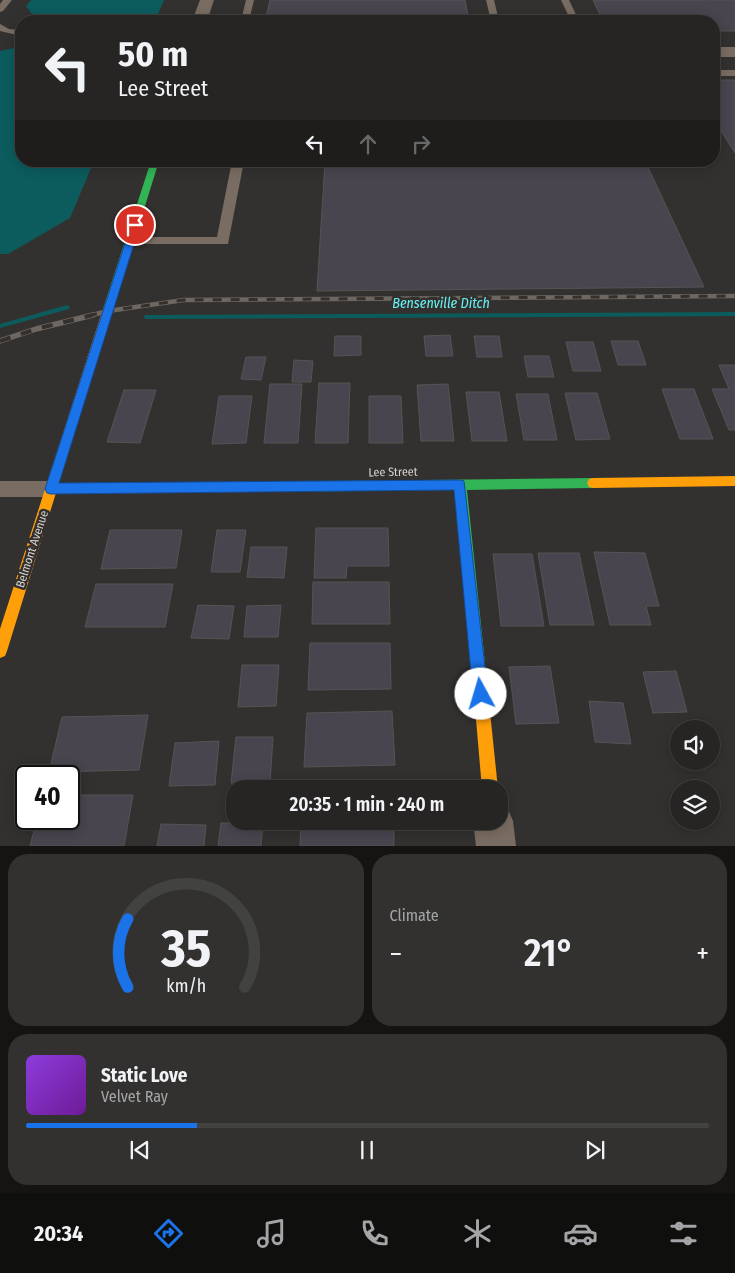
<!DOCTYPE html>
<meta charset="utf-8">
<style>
body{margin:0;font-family:"Fira Sans Condensed",sans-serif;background:#323130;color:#f1f3f6;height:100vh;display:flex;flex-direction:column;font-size:19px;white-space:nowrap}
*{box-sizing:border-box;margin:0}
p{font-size:16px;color:#a4a5a6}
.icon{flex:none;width:28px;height:28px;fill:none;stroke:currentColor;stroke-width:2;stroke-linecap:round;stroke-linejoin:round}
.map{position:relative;height:846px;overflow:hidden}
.drawer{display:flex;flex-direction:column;gap:8px;padding:8px;background:#151413;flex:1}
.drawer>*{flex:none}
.hud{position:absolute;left:15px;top:15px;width:705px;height:152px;border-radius:20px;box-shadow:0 2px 12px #0003,0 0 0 1px #424241;background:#262523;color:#f1f3f6;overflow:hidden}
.tools{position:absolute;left:670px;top:720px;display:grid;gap:10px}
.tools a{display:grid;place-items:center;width:50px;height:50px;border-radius:50%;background:#262523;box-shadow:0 2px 12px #0003,0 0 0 1px #424241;font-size:25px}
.speed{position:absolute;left:15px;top:765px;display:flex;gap:10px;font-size:25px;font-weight:700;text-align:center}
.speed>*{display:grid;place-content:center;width:65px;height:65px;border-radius:50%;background:#262523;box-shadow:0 2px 12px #0003,0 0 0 1px #424241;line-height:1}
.speed .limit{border:2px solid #111;border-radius:8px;background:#fff;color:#111}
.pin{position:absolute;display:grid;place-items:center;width:42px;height:42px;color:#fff;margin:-21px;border:2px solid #fff;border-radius:50%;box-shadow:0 1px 5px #0007}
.me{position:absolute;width:55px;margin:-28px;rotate:354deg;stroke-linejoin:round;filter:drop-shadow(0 0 4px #0008)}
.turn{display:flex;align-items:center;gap:18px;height:105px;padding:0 20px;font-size:22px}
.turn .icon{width:65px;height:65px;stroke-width:2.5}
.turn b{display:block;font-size:35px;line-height:42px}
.lanes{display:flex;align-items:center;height:48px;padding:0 20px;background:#0003;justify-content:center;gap:25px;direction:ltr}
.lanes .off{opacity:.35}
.big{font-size:38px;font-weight:600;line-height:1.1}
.drawer .widget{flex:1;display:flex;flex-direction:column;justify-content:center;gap:8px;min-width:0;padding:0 18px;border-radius:20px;background:#323130}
.drawer .dial{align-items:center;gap:0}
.dial svg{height:130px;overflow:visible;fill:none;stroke:#424241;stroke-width:7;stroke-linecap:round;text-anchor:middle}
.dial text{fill:#f1f3f6;stroke:none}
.song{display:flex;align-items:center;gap:15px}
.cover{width:60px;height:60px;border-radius:8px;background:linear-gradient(135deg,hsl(270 70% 55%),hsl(280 70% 35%))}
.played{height:5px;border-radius:2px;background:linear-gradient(90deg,#1a73e8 25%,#424241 25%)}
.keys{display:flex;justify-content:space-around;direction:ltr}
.heat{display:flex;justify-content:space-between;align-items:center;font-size:28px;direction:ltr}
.drawer .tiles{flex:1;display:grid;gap:8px;grid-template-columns:1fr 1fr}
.widget:last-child{grid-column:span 2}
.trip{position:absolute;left:226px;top:780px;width:282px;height:50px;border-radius:20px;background:#262523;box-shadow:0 2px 12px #0003,0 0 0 1px #424241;font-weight:600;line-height:50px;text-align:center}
.tabs{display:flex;height:80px;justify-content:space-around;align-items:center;background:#0f0f0e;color:#a4a5a6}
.tabs .icon{width:35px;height:35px}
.tabs .current{color:#1a73e8}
.tabs b{font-size:22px;color:#f1f3f6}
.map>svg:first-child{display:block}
.water{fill:#0c5c5d}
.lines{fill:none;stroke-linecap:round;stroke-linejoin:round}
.stream{fill:#0c5c5d;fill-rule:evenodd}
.building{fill:#49454f;stroke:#555454}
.lane{fill:#796c62;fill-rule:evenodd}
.street{fill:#796c62;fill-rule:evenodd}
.fast{fill:#30b455;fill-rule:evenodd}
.slow{fill:#ff9f0a;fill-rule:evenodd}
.jam{fill:#e5322d;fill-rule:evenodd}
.rail-far1-casing{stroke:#6e6761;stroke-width:4.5}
.rail-casing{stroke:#6e6761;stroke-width:5.5}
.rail-far1{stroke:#34302e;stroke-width:3;stroke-dasharray:9;stroke-linecap:butt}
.rail{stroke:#34302e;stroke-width:4;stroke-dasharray:11;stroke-linecap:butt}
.route{fill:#1a73e8;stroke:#114b97}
.labels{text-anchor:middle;stroke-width:5;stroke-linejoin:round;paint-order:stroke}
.street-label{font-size:12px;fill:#d6d3d2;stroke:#34302e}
.water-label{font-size:14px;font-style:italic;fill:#64f3f5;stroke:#34302e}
</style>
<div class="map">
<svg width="735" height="846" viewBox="0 0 735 846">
<rect width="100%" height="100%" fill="#33312f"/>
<!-- water -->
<path class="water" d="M31,0H164L155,21H81L44,19L31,13L26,6Z
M14,48H21V161H94L70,218L8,254H0V51Z"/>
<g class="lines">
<!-- stream -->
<path class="stream" d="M67,305L70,307L69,309L0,328V324Z
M735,312V316L146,319L143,317L146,315Z"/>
</g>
<!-- building -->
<path class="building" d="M270,0H465L469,21H265Z
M593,0H735V31H714V21H615L613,18L601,17Z
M714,80H735V153L714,120Z
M325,161H645L704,287L317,291Z
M450,335L453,356H426L424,336Z
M335,336H361V355L334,356Z
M474,336H499L502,357H477Z
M611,341H638L646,365H618Z
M566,342H593L601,371H573Z
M524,356H549L554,377H528Z
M246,357H266L261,380L241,379Z
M294,360L313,361L311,382H292Z
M719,365H735V430H729L712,389H729Z
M319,383H350L348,443H315Z
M270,384H302L298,443H264Z
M448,384L454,441H421L417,385Z
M662,389H694L713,439H680Z
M124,390H156L140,443L107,442Z
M466,392H499L507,441H472Z
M565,393H597L610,439L576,440Z
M516,394H548L557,440H524Z
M219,396H252L246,443L212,444Z
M369,396H401L403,443H369Z
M316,528H388L389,566H347L346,578H314Z
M110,530H182L176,568L101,569Z
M217,530H246L240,572H211Z
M251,547H287L284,578L247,577Z
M594,552L645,553L659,606H646L651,625H610Z
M538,553H579L594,625H550Z
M493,554H532L544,626H501Z
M313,582H389L390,624H312Z
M96,584H173L165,627H85Z
M198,605L234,606L229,639L191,638Z
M281,605L278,637H244L247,606Z
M310,643H390L391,689L308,690Z
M242,665H279L276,706L238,707Z
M550,666L559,723L516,724L509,667Z
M676,671L687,712L653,713L643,672Z
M589,701L623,703L631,744L595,742Z
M392,711L395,765L304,767L307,713Z
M148,715L139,770L49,772L62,717Z
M236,737H273L270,784L231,783Z
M219,741L215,785L169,786L175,743Z
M69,795H133L124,846H30L37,819H69Z
M301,821H394V846H300Z
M221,823H263L261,846H218Z
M161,824L206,825L204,846H157Z"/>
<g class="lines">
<!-- lane -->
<path class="lane" d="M3,0H12L3,11L0,12V4Z
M246,0H254L249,21H241Z
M486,0H494L499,21H491Z
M561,0H569L579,21H571Z
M0,24L9,29L21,30V36L0,31Z
M714,70H735V76H714Z
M232,161H244L228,244H125L124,241L130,237H217Z
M0,481H51L57,484L60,489L57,494L51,497H0Z"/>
<!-- street -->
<path class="street" d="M200,0H214L207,21H192Z
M714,47H735V57H714Z
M500,804L507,807L513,821L516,846H476L473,821H500Z"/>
<!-- fast -->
<path class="fast" d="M151,161H159L112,312L107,315L104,314L102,312Z
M593,478L597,479L599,483L597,487L593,488L467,490L486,673L484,678L479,680L474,678L472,673L454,490L256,492L252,491L250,487L252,483L256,482Z"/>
<!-- slow -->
<path class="slow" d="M107,309L112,312L7,651L5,656L0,658V629L102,312Z
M735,476V486L593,488L589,487L587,483L589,479L593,478Z
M479,666L484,668L486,673L498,789H482L472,673L474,668Z"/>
<!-- jam -->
<path class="jam" d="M256,482L260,483L262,487L260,491L256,492L51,494L47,493L45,489L47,485L51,484Z"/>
<defs>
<path id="rail-far1" d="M88,316L108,311L184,300L735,296"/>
<path id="rail" d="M0,341L36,329L93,315"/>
</defs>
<!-- rail-far1 casing -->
<use href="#rail-far1" class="rail-far1-casing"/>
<!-- rail casing -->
<use href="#rail" class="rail-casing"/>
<!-- rail-far1 -->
<use href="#rail-far1" class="rail-far1"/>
<!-- rail -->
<use href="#rail" class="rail"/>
</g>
<!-- route -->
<path class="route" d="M135,222L140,225L59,483L460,480L464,481L488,694L486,699L481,701L475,699L473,694L454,490L51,494L47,493L45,489L131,225Z"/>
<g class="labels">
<!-- street labels -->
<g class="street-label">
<text transform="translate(393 472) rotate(-1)" y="4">Lee Street</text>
<text transform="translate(32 549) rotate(-72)" y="4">Belmont Avenue</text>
</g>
<!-- water labels -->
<g class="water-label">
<text x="441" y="308">Bensenville Ditch</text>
</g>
</g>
</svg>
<div class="tools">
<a><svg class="icon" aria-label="sound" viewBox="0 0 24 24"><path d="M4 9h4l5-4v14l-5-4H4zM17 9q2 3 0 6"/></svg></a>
<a><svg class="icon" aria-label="layers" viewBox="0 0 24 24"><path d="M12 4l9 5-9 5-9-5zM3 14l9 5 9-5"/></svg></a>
</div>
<div class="speed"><div class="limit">40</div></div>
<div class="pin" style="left:135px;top:225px;background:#d93025"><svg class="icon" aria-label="arrive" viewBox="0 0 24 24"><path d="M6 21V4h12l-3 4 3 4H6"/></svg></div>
<svg class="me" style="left:481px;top:694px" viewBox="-20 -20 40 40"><circle r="19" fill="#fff"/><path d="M0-13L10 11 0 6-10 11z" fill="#1a73e8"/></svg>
<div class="trip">20:35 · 1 min · 240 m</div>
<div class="hud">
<div class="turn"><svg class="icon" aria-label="left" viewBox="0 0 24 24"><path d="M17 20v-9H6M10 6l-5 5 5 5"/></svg><div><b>50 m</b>Lee Street</div></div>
<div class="lanes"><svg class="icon" aria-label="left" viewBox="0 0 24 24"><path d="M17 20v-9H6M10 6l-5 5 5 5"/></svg><svg class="icon off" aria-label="ahead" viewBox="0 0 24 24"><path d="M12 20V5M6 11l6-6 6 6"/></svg><svg class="icon off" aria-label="right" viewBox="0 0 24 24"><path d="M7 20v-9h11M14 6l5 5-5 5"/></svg></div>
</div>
</div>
<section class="drawer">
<div class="tiles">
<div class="widget dial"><svg viewBox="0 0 100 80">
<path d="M14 69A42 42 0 1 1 86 69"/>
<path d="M14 69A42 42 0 0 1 14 27" stroke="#1a73e8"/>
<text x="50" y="56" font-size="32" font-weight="700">35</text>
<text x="50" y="72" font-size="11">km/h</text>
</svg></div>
<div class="widget"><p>Climate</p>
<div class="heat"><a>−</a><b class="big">21°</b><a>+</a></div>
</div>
<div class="widget">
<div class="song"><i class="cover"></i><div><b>Static Love</b><p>Velvet Ray</p></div></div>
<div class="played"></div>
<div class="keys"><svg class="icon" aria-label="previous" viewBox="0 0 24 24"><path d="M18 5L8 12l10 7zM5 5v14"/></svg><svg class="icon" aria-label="pause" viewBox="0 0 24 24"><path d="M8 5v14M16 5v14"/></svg><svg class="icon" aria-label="next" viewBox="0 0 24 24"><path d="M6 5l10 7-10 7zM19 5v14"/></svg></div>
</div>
</div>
</section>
<nav class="tabs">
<b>20:34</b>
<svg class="icon current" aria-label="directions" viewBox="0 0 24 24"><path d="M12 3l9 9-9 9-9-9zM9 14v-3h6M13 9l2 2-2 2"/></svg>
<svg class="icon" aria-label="music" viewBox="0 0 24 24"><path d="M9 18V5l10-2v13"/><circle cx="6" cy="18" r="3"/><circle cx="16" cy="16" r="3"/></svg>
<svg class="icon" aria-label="phone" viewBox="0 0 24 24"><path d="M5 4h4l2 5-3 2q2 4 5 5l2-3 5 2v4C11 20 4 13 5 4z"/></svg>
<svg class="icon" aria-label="climate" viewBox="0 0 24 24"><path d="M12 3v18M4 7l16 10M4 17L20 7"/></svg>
<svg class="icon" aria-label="car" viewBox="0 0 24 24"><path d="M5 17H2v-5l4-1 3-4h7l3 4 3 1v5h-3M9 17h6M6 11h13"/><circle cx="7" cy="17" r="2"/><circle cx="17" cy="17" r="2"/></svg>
<svg class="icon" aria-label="filters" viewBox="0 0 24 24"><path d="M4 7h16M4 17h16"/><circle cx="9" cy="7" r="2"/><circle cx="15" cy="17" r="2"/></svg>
</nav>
